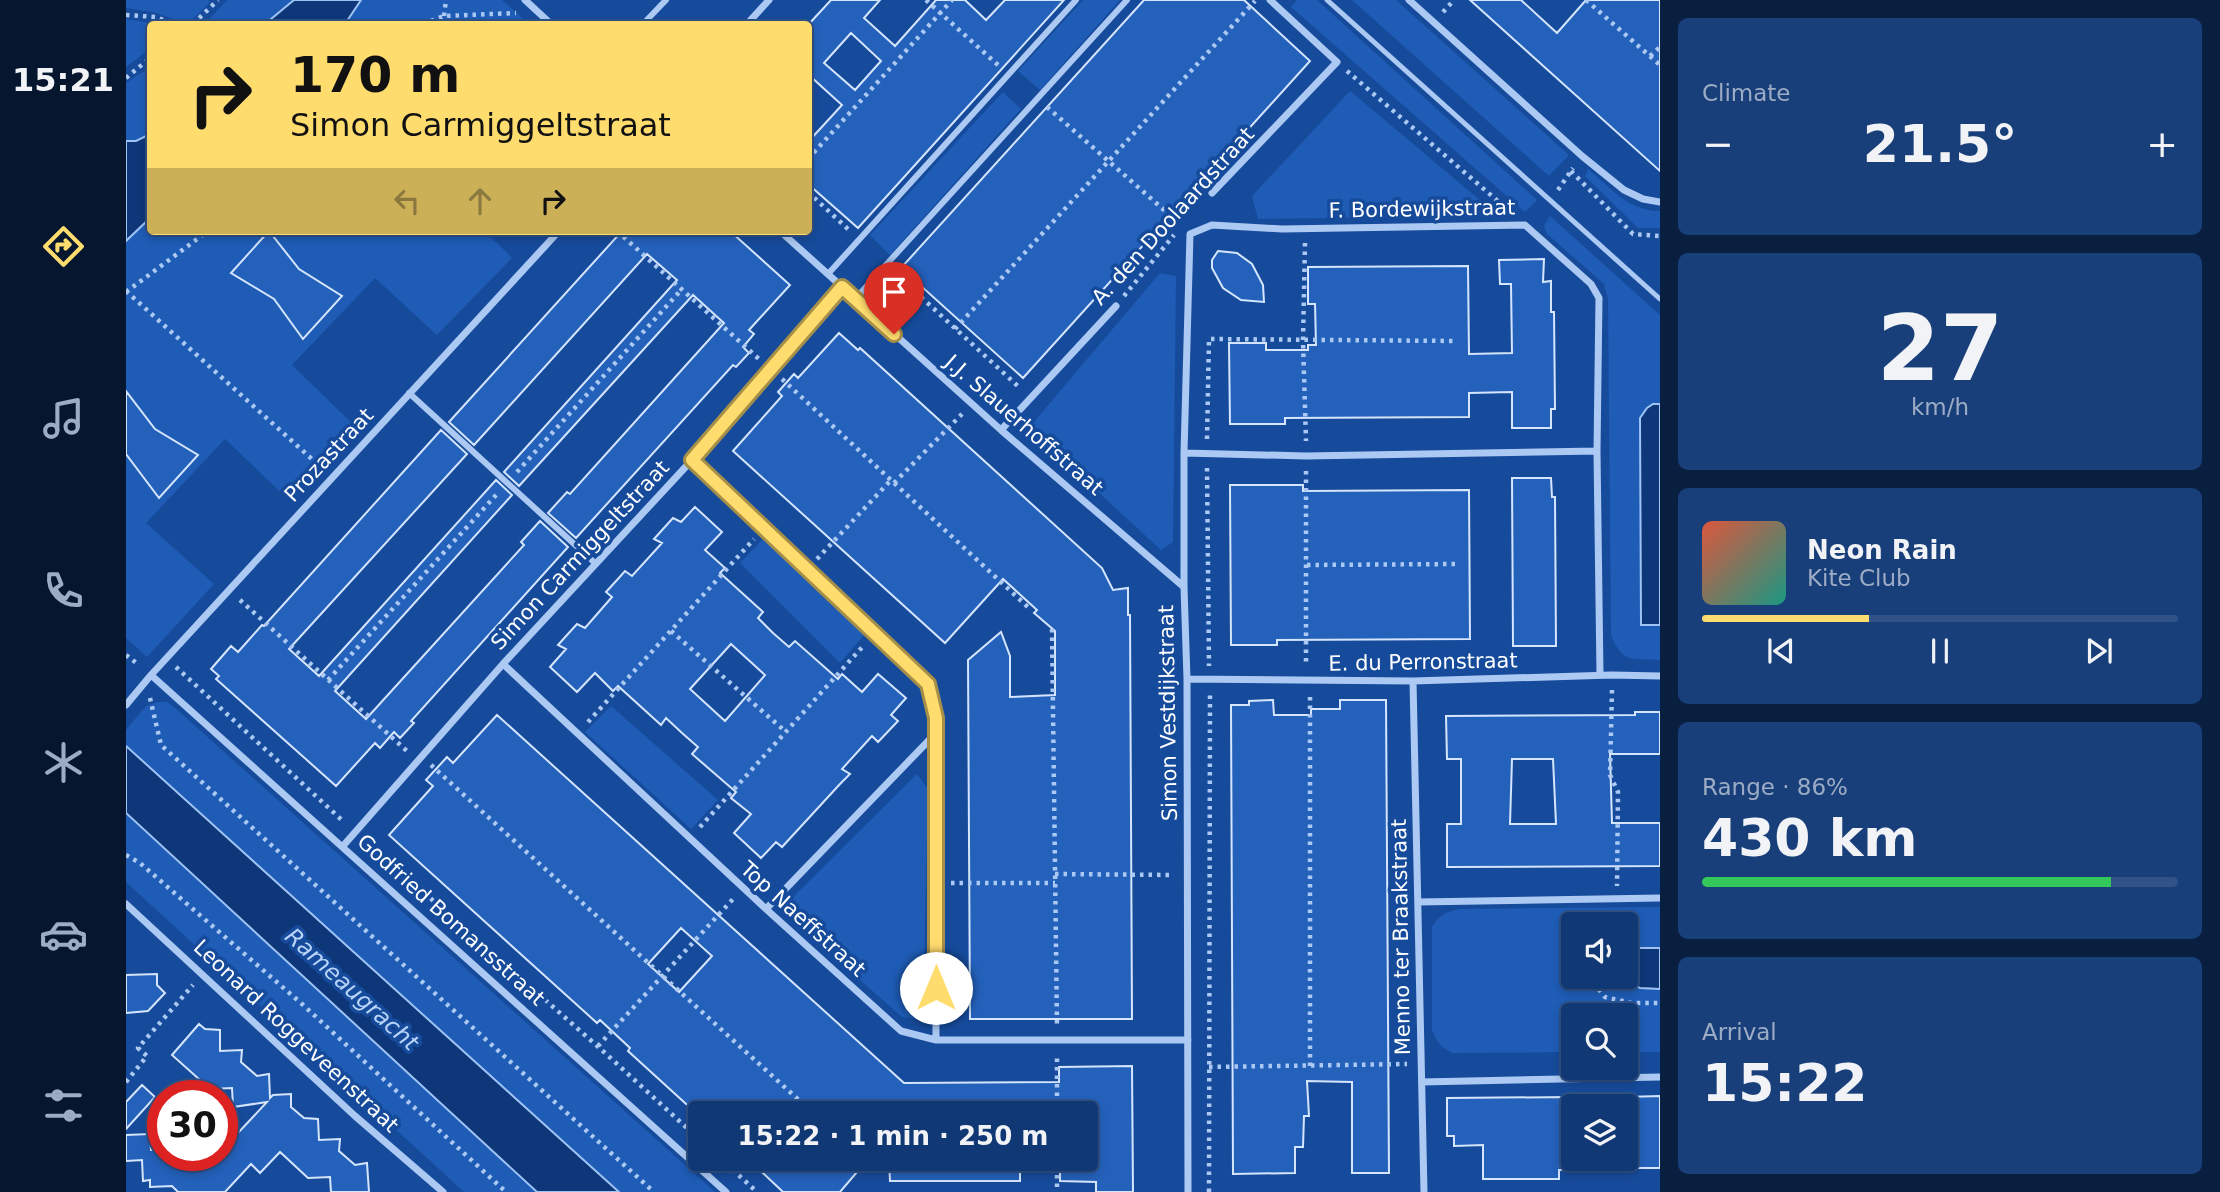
<!DOCTYPE html>
<meta charset="utf-8">
<style>
body{margin:0;font-family:"DejaVu Sans",sans-serif;background:#193f7a;color:#f1f3f6;height:100vh;display:flex;flex-direction:column;font-size:26px;white-space:nowrap}
*{box-sizing:border-box;margin:0}
p{font-size:23px;color:#9cacc5}
.icon{flex:none;width:38px;height:38px;fill:none;stroke:currentColor;stroke-width:2;stroke-linecap:round;stroke-linejoin:round}
.map{position:relative;flex:1;overflow:hidden}
.side{display:flex;flex-direction:column;gap:18px;padding:18px;background:#091f40;width:560px}
.side>*{flex:none}
.hud{position:absolute;left:21px;top:21px;width:665px;height:214px;border-radius:7px;box-shadow:0 4px 10px #0003,0 0 0 2px #305287;background:#ffdc6e;color:#111;overflow:hidden}
.buttons{position:absolute;left:1435px;top:912px;display:grid;gap:14px}
.buttons a{display:grid;place-items:center;width:77px;height:77px;border-radius:7px;background:#103875;box-shadow:0 4px 10px #0003,0 0 0 2px #305287;font-size:35px}
.speed{position:absolute;left:21px;top:1080px;display:flex;gap:14px;font-size:35px;font-weight:700;text-align:center}
.speed>*{display:grid;place-content:center;width:91px;height:91px;border-radius:50%;background:#103875;box-shadow:0 4px 10px #0003,0 0 0 2px #305287;line-height:1}
.speed .limit{border:10px solid #d22;background:#fff;color:#111}
.pin{position:absolute;display:grid;place-items:center;width:60px;height:60px;color:#fff;margin:-72px -30px;border-radius:50% 50% 50% 0;rotate:-45deg;box-shadow:0 0 7px #0007}
.pin .icon{rotate:45deg}
.me{position:absolute;width:77px;margin:-38px;rotate:0deg;stroke-linejoin:round;filter:drop-shadow(0 0 5px #0008)}
.turn{display:flex;align-items:center;gap:24px;height:147px;padding:0 28px;font-size:32px}
.turn .icon{width:91px;height:91px;stroke-width:2.5}
.turn b{display:block;font-size:49px;line-height:60px}
.lanes{display:flex;align-items:center;height:66px;padding:0 28px;background:#0003;justify-content:center;gap:35px;direction:ltr}
.lanes .off{opacity:.35}
.big{font-size:52px;font-weight:700;line-height:1.1}
.side .tile{flex:1;display:flex;flex-direction:column;justify-content:center;gap:10px;min-width:0;padding:0 24px;border-radius:10px;background:#193f7a}
.side .dial{align-items:center;gap:0}
.dial b{font-size:91px;line-height:1}
.song{display:flex;align-items:center;gap:21px}
.cover{width:84px;height:84px;border-radius:10px;background:linear-gradient(135deg,hsl(10 70% 55%),hsl(170 70% 35%))}
.played{height:7px;border-radius:4px;background:linear-gradient(90deg,#ffdc6e 35%,#305287 35%)}
.keys{display:flex;justify-content:space-around;direction:ltr}
.heat{display:flex;justify-content:space-between;align-items:center;font-size:38px;direction:ltr}
.charge{height:10px;border-radius:5px;background:linear-gradient(90deg,#34c759 86%,#305287 0)}
.trip{position:absolute;left:562px;top:1101px;width:410px;height:70px;border-radius:7px;background:#103875;box-shadow:0 4px 10px #0003,0 0 0 2px #305287;font-weight:700;line-height:70px;text-align:center}
main{display:flex;flex:1;min-height:0}
.dock{display:flex;flex-direction:column;width:126px;justify-content:space-around;align-items:center;background:#06162f;color:#9cacc5}
.dock .icon{width:49px;height:49px}
.dock .selected{color:#ffdc6e}
.dock b{font-size:32px;color:#f1f3f6}
.map>svg:first-child{display:block}
.green{fill:#1e5cb6}
.water{fill:#0e3779;stroke:#9fc3f5;stroke-width:2}
.building{fill:#2461bb;stroke:#d4e5fd;stroke-width:2;fill-rule:evenodd}
.lines{fill:none;stroke-linecap:round;stroke-linejoin:round}
.path{stroke:#acc9f3;stroke-width:4.5;stroke-dasharray:3.5 5;stroke-linecap:butt}
.service{stroke:#acc9f3;stroke-width:5}
.pedestrian{stroke:#acc9f3;stroke-width:6}
.minor{stroke:#acc9f3;stroke-width:7}
.route-casing{stroke:#a68f48;stroke-width:18}
.route{stroke:#ffdc6e;stroke-width:12}
.labels{text-anchor:middle;stroke-width:7;stroke-linejoin:round;paint-order:stroke}
.street-label{font-size:21px;fill:#fff;stroke:#164b9c}
.water-label{font-size:23px;font-style:italic;fill:#b9d4f9;stroke:#164b9c}
</style>
<main>
<nav class="dock">
<b>15:21</b>
<svg class="icon selected" aria-label="directions" viewBox="0 0 24 24"><path d="M12 3l9 9-9 9-9-9zM9 14v-3h6M13 9l2 2-2 2"/></svg>
<svg class="icon" aria-label="music" viewBox="0 0 24 24"><path d="M9 18V5l10-2v13"/><circle cx="6" cy="18" r="3"/><circle cx="16" cy="16" r="3"/></svg>
<svg class="icon" aria-label="phone" viewBox="0 0 24 24"><path d="M5 4h4l2 5-3 2q2 4 5 5l2-3 5 2v4C11 20 4 13 5 4z"/></svg>
<svg class="icon" aria-label="climate" viewBox="0 0 24 24"><path d="M12 3v18M4 7l16 10M4 17L20 7"/></svg>
<svg class="icon" aria-label="car" viewBox="0 0 24 24"><path d="M5 17H2v-5l4-1 3-4h7l3 4 3 1v5h-3M9 17h6M6 11h13"/><circle cx="7" cy="17" r="2"/><circle cx="17" cy="17" r="2"/></svg>
<svg class="icon" aria-label="filters" viewBox="0 0 24 24"><path d="M4 7h16M4 17h16"/><circle cx="9" cy="7" r="2"/><circle cx="15" cy="17" r="2"/></svg>
</nav>
<div class="map">
<svg width="1534" height="1192" viewBox="0 0 1534 1192">
<rect width="100%" height="100%" fill="#164b9c"/>
<!-- green -->
<path class="green" d="M0,0H82L84,2L62,24L27,12L0,8Z
M101,0H168L139,24H79Z
M235,0H376L403,24H219Z
M957,0H994L914,90L892,71Z
M1171,0H1191L1411,200L1399,212L1165,7Z
M1226,0H1270L1443,155L1423,176Z
M0,19L30,24H24V49L0,67Z
M24,67V134L10,142L0,141V83Z
M1224,91L1373,216L1132,219L1126,196Z
M877,92L895,109L764,255L744,235Z
M1462,169C1485,188 1502,211 1534,211V228H1512L1459,176Z
M1424,216L1534,315V404H1527L1516,625H1534V660C1508,659 1495,663 1485,635L1482,299L1478,284L1421,234L1418,226Z
M24,218V231H359L386,258L311,335L249,278L166,365L233,430L165,502L99,439L20,523L88,584L21,657L0,638V241Z
M1034,273L1050,276L1047,542L1035,550L907,432V423Z
M640,536L739,634L714,663L614,563Z
M32,702H41L48,707L589,1192H493L0,746V730L20,706Z
M485,706L592,800L565,829L459,732Z
M791,774L802,789L797,1020L776,1017L666,920L664,900Z
M0,813L411,1192H338L0,882Z
M1534,907V948H1500V924H1447V976L1496,977L1514,988L1534,989V1052H1500V1015H1447V1052L1327,1053C1315,1048 1311,1042 1306,1030V927C1313,915 1320,912 1333,909Z"/>
<!-- water -->
<path class="water" d="M168,0H235L219,24H139Z
M24,134V218L0,241V141H10Z
M1527,404H1534V625H1515L1514,418L1521,408Z
M0,746L493,1192H411L0,813Z
M1500,948H1534V989L1514,988L1496,977L1500,976Z"/>
<!-- building -->
<path class="building" d="M705,0H754L738,18L769,46L810,0H839L860,20L879,0H938L732,228L682,184V142L716,105L685,77L682,80V25ZM725,33L755,61L729,90L698,63Z
M1018,0H1118L1184,61L897,378L775,268Z
M1344,0H1395L1431,33L1460,0H1534V171Z
M143,231L173,269L216,296L177,339L148,299L105,273Z
M496,231H604L664,285L623,330L628,334L617,347L623,353L610,367L607,365L450,538L422,513L441,492L444,494L598,323L567,295L393,486L378,472L551,280L521,254L348,445L323,422Z
M1092,251L1111,253L1126,264L1137,285L1138,302L1115,300L1097,288L1086,268V260Z
M1418,259L1417,282L1425,281V312H1428L1429,409H1425V428H1386V392L1343,393V417L1159,418V424H1104L1103,343H1140V350H1182V345H1190L1189,304H1182V267L1342,266L1343,354L1386,353L1385,284H1374L1373,260Z
M713,333L732,350L734,348L976,568L987,590L1002,588V615H1004L1006,1019H844L842,660L875,632L884,656V697L929,695V631L908,613L911,610L877,579L819,643L607,451L656,396L652,392L668,374L672,378Z
M0,391L29,429L72,455L33,498L0,454Z
M315,430L341,454L163,649L193,676L370,480L386,495L209,691L240,719L398,545L395,542L414,521L442,547L285,721L288,723L274,738L268,732L254,748L249,743L210,786L90,679L93,676L85,669L105,646L112,652L136,625L138,626Z
M1386,478H1425L1426,497H1429L1430,646H1387Z
M1104,485H1177V491L1343,490L1344,639L1151,640V645H1105Z
M569,507L596,532L579,550L599,568L594,573L637,612L632,618L647,633L663,647L669,641L712,679L716,674L736,692L752,674L780,698L765,715L772,721L752,742L746,736L716,769L724,774L714,784L656,847L650,842L635,858L608,833L625,814L605,798L610,792L566,754L572,747L556,733L540,718L535,725L492,686L487,691L469,673L451,692L424,667L440,649L432,645L441,635L451,624L459,628L486,597L480,592L491,580L499,571L506,576L536,543L528,539L537,529L547,518L555,522ZM605,644L639,675L599,721L564,689Z
M1147,700L1148,715H1185V709H1214V700H1260L1263,1173H1226V1082L1181,1081L1183,1116H1178L1177,1147H1169V1173L1107,1174L1105,705H1123V701Z
M1509,712H1534V754H1484L1486,823H1534V866L1321,867V824H1335V759H1321L1320,716L1509,715ZM1386,759H1427L1430,824H1384Z
M371,715L778,1083L933,1082V1067L1006,1066L1007,1192H970V1182L934,1181V1158H970L969,1107L927,1108V1113H570L502,1051L504,1048L474,1020L471,1023L263,835L307,786L300,780L321,757L327,763ZM555,928L586,956L553,992L522,964Z
M31,974V985L39,993L22,1011L0,1013V975Z
M73,1024L79,1029L94,1030V1051L116,1050L115,1062L131,1076L143,1074L144,1098L147,1095L165,1094V1107L178,1118L192,1119L193,1140L214,1139L213,1151L229,1165L241,1163L243,1192H205L204,1177L182,1178L154,1152L134,1173L125,1164L99,1192H52L46,1186L24,1187V1180L17,1181L16,1160L0,1161V1135L24,1134L25,1150H37V1155H96V1150L141,1102L107,1107L106,1088L84,1089L46,1055Z
M16,1085L29,1097L0,1129V1102Z
M1534,1096V1168H1500V1097Z
M1447,1097V1170H1433V1179H1357V1145L1328,1146V1136H1321V1098Z
M621,1158H743L714,1192H657Z
M763,1158H894V1181H764Z"/>
<g class="lines">
<!-- path -->
<path class="path" d="M800,0L872,65
M1460,0L1534,65
M1317,12L1328,0
M0,15L30,17L47,24
M318,16L320,0
M67,24L92,0
M297,24L318,16L390,13
M1524,56L1534,47
M1221,71L1381,209
M0,78L24,58
M921,107L1054,224
M682,159L826,0
M1445,171L1507,234L1534,236
M1432,190L1447,168
M682,192L723,230
M491,231L633,359
M1179,243L1177,341L1180,441
M770,274L895,389
M0,291L197,469
M0,292L82,231
M998,296L1048,235
M829,329L1129,1
M656,379L904,609
M1081,439L1083,339L1330,341
M1081,468L1083,666
M1180,471V665
M391,472L556,289
M768,483L836,414
M691,559L765,480
M1181,565L1331,564
M114,600L281,751
M926,629L931,1027
M545,631L660,732
M0,655L13,665
M50,667L218,822
M202,680L371,494
M1486,690L1484,775L1492,792L1491,886
M24,698L35,745L528,1192
M462,722L628,539
M305,765L687,1113
M574,827L739,644
M241,842L478,1052L574,1140
M0,855L14,863L176,1004L380,1192
M929,874L1047,875
M825,883H929
M1447,939V949
M1462,976L1479,997L1505,1003H1534
M472,1046L607,899
M1184,1066V695
M1083,1067L1281,1064
M0,1082L21,1056L12,1048L67,985
M931,1113V1054
M594,1158L631,1192
M737,1158L750,1170L930,1167
M931,1158V1192
M1083,1192L1084,692"/>
<!-- service -->
<path class="service" d="M1201,0L1534,299"/>
<!-- pedestrian -->
<path class="pedestrian" d="M517,24L540,0
M702,274L950,0
M729,299L1001,0
M283,393L470,564"/>
<!-- minor -->
<path class="minor" d="M399,0L425,24
M1283,0L1456,156L1498,190L1517,199L1534,202
M621,24L643,0
M1086,193L1211,62L1144,0
M654,231L875,430L1058,587
M875,430L990,306
M1058,453L1180,456L1471,451
M566,460L802,684L809,718L810,1040
M377,664L640,909L775,1031L810,1040H1062
M25,675L600,1192
M1061,679L1287,681L1486,675L1534,676
M1287,681L1298,1192
M0,705L25,675L433,231
M217,846L377,664L566,460L716,287
M1292,902L1534,898
M0,904L229,1116L317,1192
M640,909L809,734
M1296,1082L1534,1077
M1062,1192L1061,679L1058,587V453L1064,234L1086,225L1156,229L1399,225L1465,284L1473,298L1471,451L1474,675"/>
</g>
<g class="lines">
<defs>
<path id="route" d="M768,334L716,287L566,460L802,684L810,718V988"/>
</defs>
<!-- route casing -->
<use href="#route" class="route-casing"/>
<!-- route -->
<use href="#route" class="route"/>
</g>
<g class="labels">
<!-- street labels -->
<g class="street-label">
<text transform="translate(1296 209) rotate(-1)" y="7">F. Bordewijkstraat</text>
<text transform="translate(1047 216) rotate(-48)" y="7">A. den Doolaardstraat</text>
<text transform="translate(898 425) rotate(41)" y="7">J.J. Slauerhoffstraat</text>
<text transform="translate(203 455) rotate(-47)" y="7">Prozastraat</text>
<text transform="translate(454 555) rotate(-47)" y="7">Simon Carmiggeltstraat</text>
<text transform="translate(1297 662) rotate(-1)" y="7">E. du Perronstraat</text>
<text transform="translate(1042 713) rotate(-91)" y="7">Simon Vestdijkstraat</text>
<text transform="translate(677 919) rotate(42)" y="7">Top Naeffstraat</text>
<text transform="translate(325 920) rotate(42)" y="7">Godfried Bomansstraat</text>
<text transform="translate(1275 937) rotate(-91)" y="7">Menno ter Braakstraat</text>
<text transform="translate(170 1036) rotate(43)" y="7">Leonard Roggeveenstraat</text>
</g>
<!-- water labels -->
<g class="water-label">
<text transform="translate(226 989) rotate(42)" y="8">Rameaugracht</text>
</g>
</g>
</svg>
<div class="buttons">
<a><svg class="icon" aria-label="sound" viewBox="0 0 24 24"><path d="M4 9h4l5-4v14l-5-4H4zM17 9q2 3 0 6"/></svg></a>
<a><svg class="icon" aria-label="search" viewBox="0 0 24 24"><circle cx="10" cy="10" r="6"/><path d="M15 15l6 6"/></svg></a>
<a><svg class="icon" aria-label="layers" viewBox="0 0 24 24"><path d="M12 4l9 5-9 5-9-5zM3 14l9 5 9-5"/></svg></a>
</div>
<div class="speed"><div class="limit">30</div></div>
<div class="pin" style="left:768px;top:334px;background:#d93025"><svg class="icon" aria-label="arrive" viewBox="0 0 24 24"><path d="M6 21V4h12l-3 4 3 4H6"/></svg></div>
<svg class="me" style="left:810px;top:988px" viewBox="-20 -20 40 40"><circle r="19" fill="#fff"/><path d="M0-13L10 11 0 6-10 11z" fill="#ffdc6e"/></svg>
<div class="trip">15:22 · 1 min · 250 m</div>
<div class="hud">
<div class="turn"><svg class="icon" aria-label="right" viewBox="0 0 24 24"><path d="M7 20v-9h11M14 6l5 5-5 5"/></svg><div><b>170 m</b>Simon Carmiggeltstraat</div></div>
<div class="lanes"><svg class="icon off" aria-label="left" viewBox="0 0 24 24"><path d="M17 20v-9H6M10 6l-5 5 5 5"/></svg><svg class="icon off" aria-label="ahead" viewBox="0 0 24 24"><path d="M12 20V5M6 11l6-6 6 6"/></svg><svg class="icon" aria-label="right" viewBox="0 0 24 24"><path d="M7 20v-9h11M14 6l5 5-5 5"/></svg></div>
</div>
</div>
<section class="side">
<div class="tile"><p>Climate</p>
<div class="heat"><a>−</a><b class="big">21.5°</b><a>+</a></div>
</div>
<div class="tile dial"><b>27</b><p>km/h</p></div>
<div class="tile">
<div class="song"><i class="cover"></i><div><b>Neon Rain</b><p>Kite Club</p></div></div>
<div class="played"></div>
<div class="keys"><svg class="icon" aria-label="previous" viewBox="0 0 24 24"><path d="M18 5L8 12l10 7zM5 5v14"/></svg><svg class="icon" aria-label="pause" viewBox="0 0 24 24"><path d="M8 5v14M16 5v14"/></svg><svg class="icon" aria-label="next" viewBox="0 0 24 24"><path d="M6 5l10 7-10 7zM19 5v14"/></svg></div>
</div>
<div class="tile"><p>Range · 86%</p><b class="big">430 km</b><div class="charge"></div></div>
<div class="tile"><p>Arrival</p><b class="big">15:22</b></div>
</section>
</main>
